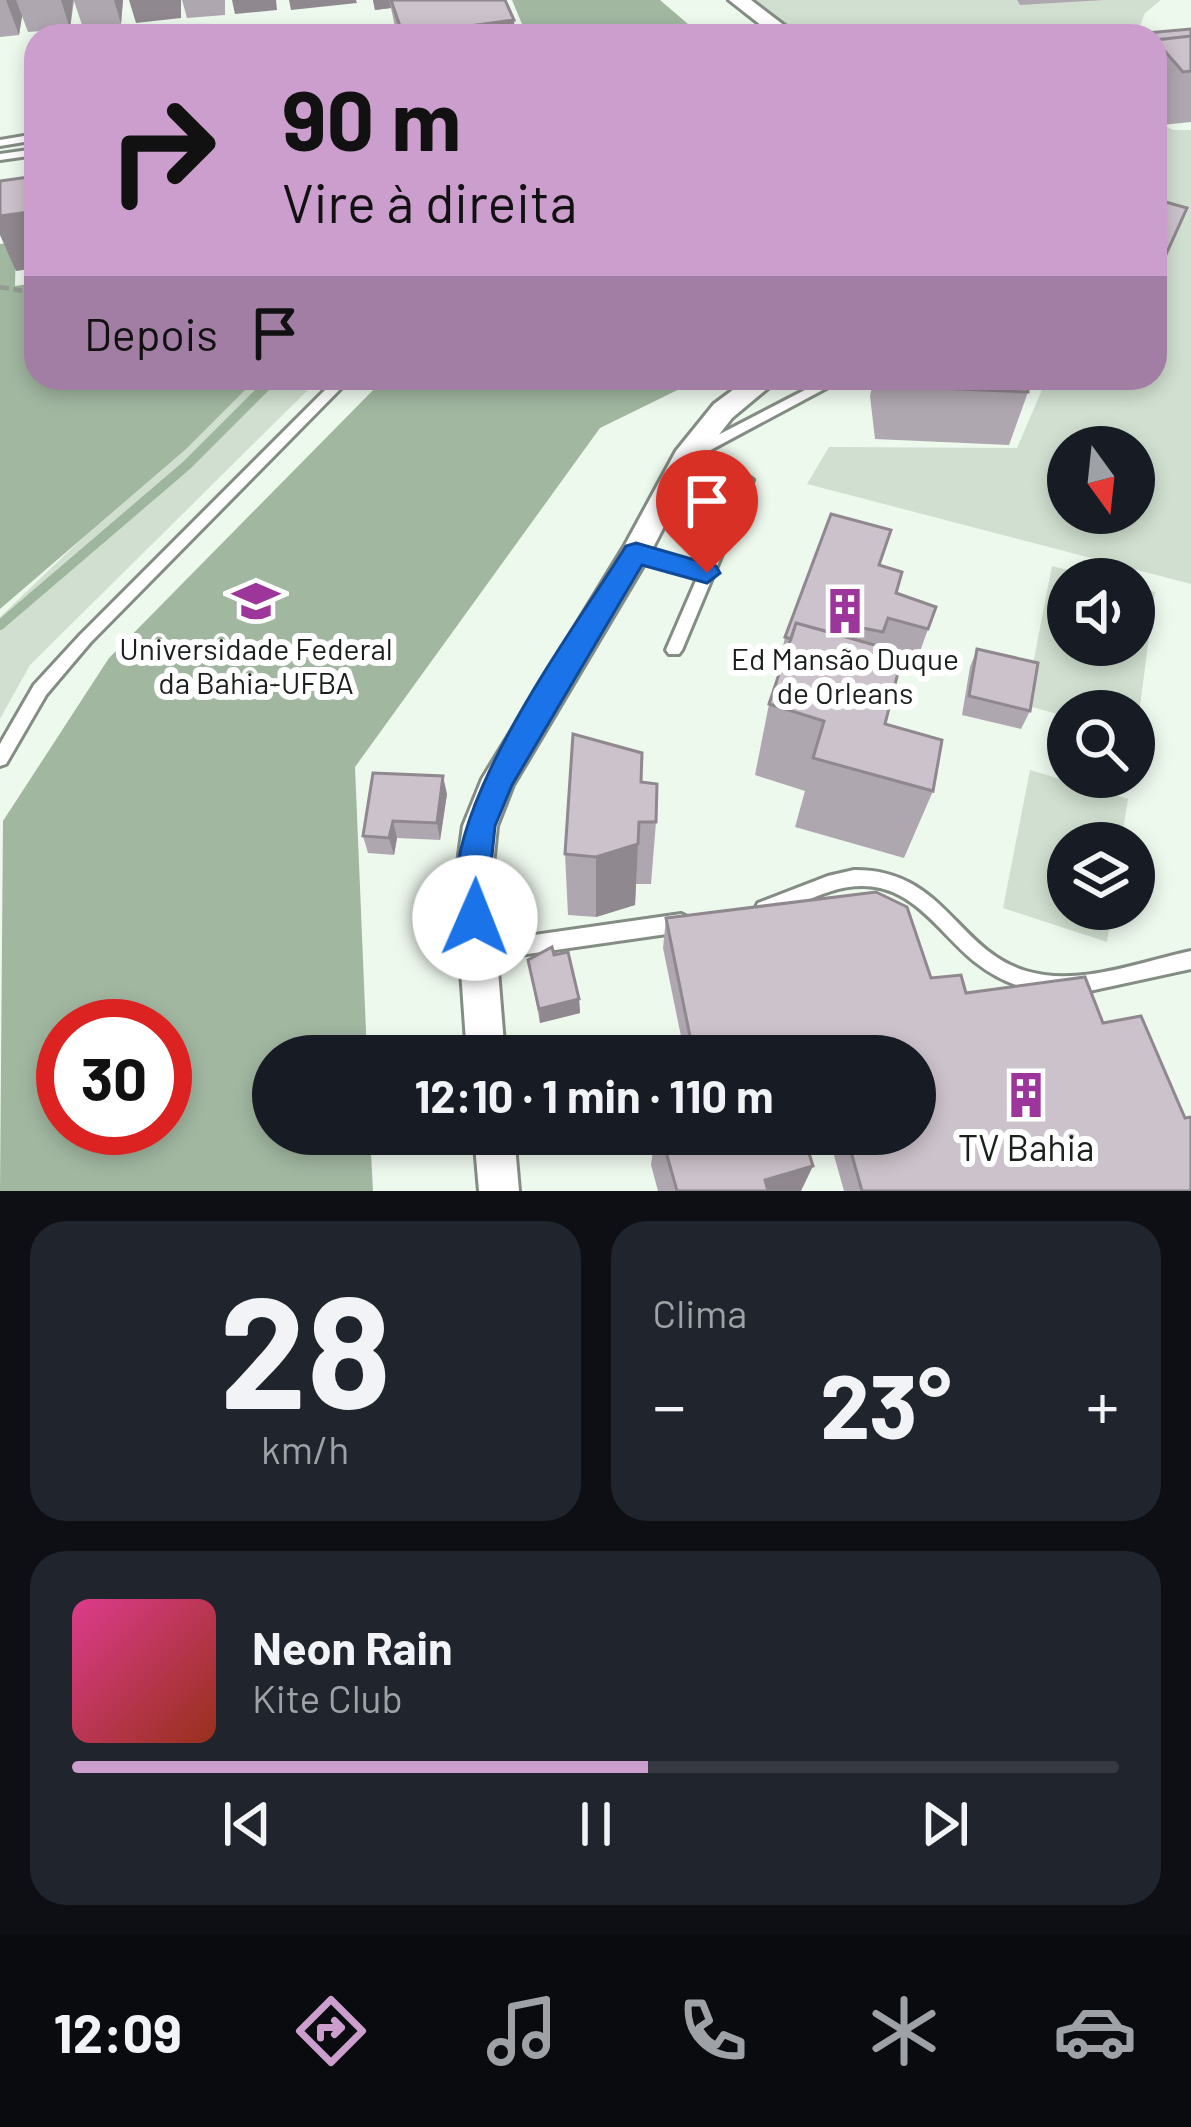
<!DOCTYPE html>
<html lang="pt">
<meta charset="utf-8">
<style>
body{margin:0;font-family:Barlow,sans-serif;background:#20242c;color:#f1f3f6;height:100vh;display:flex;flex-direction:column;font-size:45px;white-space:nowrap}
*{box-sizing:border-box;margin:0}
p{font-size:39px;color:#9ea1a6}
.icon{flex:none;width:66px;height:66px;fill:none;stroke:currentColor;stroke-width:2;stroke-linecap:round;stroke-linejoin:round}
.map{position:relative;height:1191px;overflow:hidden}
.drawer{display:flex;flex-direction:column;gap:30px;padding:30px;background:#0d0f14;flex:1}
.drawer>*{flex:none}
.banner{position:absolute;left:24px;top:24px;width:1143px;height:366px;border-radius:36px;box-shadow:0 6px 18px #0003;background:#cb9ecd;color:#111;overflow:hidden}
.needle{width:78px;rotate:165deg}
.fabs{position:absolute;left:1047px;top:426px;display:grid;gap:24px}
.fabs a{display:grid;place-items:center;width:108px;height:108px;border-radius:50%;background:#171b24;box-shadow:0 6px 18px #0003;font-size:60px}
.speed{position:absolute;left:36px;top:999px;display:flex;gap:24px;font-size:60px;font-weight:700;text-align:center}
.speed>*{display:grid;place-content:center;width:156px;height:156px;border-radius:50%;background:#171b24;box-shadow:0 6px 18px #0003;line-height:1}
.speed .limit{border:18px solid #d22;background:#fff;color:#111}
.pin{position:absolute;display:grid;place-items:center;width:102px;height:102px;color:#fff;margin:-123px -51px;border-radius:50% 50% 50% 0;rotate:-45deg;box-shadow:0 0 12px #0007}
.pin .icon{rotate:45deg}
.me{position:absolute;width:132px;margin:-66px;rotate:1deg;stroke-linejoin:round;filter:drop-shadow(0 0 9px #0008)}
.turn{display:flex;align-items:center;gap:42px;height:252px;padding:0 60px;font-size:54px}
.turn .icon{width:156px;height:156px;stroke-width:2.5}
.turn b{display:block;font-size:84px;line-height:102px}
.then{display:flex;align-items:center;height:114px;padding:0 60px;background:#0003;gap:24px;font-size:45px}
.big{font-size:90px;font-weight:700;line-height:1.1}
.drawer .widget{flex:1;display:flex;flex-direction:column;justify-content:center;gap:18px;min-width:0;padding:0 42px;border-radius:36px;background:#20242c}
.drawer .dial{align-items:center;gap:0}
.dial b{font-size:156px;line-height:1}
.song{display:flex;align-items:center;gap:36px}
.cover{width:144px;height:144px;border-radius:18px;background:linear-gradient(135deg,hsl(330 70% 55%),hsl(10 70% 35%))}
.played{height:12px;border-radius:6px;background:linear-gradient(90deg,#cb9ecd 55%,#363941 55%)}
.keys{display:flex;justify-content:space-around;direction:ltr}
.heat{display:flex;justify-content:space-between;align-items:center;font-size:66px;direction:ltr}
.drawer .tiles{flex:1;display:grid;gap:30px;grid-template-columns:1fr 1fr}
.widget:last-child{grid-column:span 2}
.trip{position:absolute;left:252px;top:1035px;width:684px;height:120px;border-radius:60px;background:#171b24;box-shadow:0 6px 18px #0003;font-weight:700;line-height:120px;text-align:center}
.tabs{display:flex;height:192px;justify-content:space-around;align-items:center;background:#090b0e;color:#9ea1a6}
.tabs .icon{width:84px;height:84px}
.tabs .active{color:#cb9ecd}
.tabs b{font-size:54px;color:#f1f3f6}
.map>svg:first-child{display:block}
.green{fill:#d0dfcf;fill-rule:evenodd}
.forest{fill:#a1b7a0;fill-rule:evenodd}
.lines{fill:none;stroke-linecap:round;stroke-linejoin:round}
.stream{stroke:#9fb69e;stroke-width:10}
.service-casing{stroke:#848d83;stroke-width:6}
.minor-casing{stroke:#848d83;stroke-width:6}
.path{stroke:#939b93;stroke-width:4.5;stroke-dasharray:9 4.5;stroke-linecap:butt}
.service{fill:#fff;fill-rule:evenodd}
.minor{fill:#fff;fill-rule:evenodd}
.wall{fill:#afa7af}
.shaded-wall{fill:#8f888e}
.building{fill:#ccc2cb;stroke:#8f888e;stroke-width:3}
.route{fill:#1a73e8;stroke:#114b97;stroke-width:3}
.labels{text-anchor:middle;stroke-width:12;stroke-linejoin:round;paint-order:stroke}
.poi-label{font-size:30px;fill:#1c201c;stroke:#fff}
.near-poi-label{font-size:36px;fill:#1c201c;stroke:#fff}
</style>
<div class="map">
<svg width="1191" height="1191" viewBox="0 0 1191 1191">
<rect width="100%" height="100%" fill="#eef9ee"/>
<!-- green -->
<path class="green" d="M754,0H1161L1145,13L1136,36H801Z
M1155,120L1173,130H1191V584L807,484L829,447L1017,448L1047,378H1155ZM1068,447H1134V513H1068Z
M250,378H320L30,665L0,719V617Z
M1052,566L1104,579H1068V645H1134V587L1155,592L1136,736L1134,711H1068V717L1025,705Z
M1030,770L1128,799L1121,843H1068V909H1112L1107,942L1003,908Z"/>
<!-- forest -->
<path class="forest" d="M512,0H660L702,36H527Z
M16,242L15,286L36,283V378H257L186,449L0,609V244Z
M385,378H702L600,428L355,767L367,1056H273V1134H370L373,1191H0L3,821L109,658ZM63,1026H165V1128H63Z"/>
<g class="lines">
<!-- stream -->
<path class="stream" d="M0,625L187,465L274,378"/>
<defs>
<path id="service" d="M36,134V140L0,146V140Z
M36,149V155L0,160V154Z
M337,378H351L90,643L46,695L6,764L0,766V744L34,685L80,635Z
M828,378H845L703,454L698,456L691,451L693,448Z
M746,475L753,480L682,650L679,654H669L666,650L698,576L631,557L629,553L636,547L702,566L739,480Z
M854,870C944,869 956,950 1026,971C1079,987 1139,962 1191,951V969L1080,993C1041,996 1005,986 975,962C939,933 914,886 862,886C827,886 796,908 764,917L758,915L755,909L758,903L828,876Z
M681,914L687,917L690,923L687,929L681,932L479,961L473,958L470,952L473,946L479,943Z"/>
<path id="minor" d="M729,0H751L798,36H775Z
M749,378H780L732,418L697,463L646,561L513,785L497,826L491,885L505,1056H467L455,885L463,826L482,779L625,545L676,451L714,404Z
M474,1134H514L519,1191H479Z"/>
</defs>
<!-- service casing -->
<use href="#service" class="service-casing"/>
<!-- minor casing -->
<use href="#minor" class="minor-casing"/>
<!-- path -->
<path class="path" d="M0,287L36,293"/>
<!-- service -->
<use href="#service" class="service"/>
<!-- minor -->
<use href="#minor" class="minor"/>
</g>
<!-- wall -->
<path class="wall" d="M0,0H123L121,24L83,28L74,1L70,29L28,32L22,16L19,35L0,37Z
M182,0H225V15L187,18Z
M373,0H505L515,36H397L391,8L375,10Z
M1017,0H1104L1020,5Z
M1191,29V122L1162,125L1155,116V36H1145L1146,33Z
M1155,199L1187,208L1155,282Z
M874,378H1041L1036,388L1028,385V392L1009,445L875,439L870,396Z
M880,566L896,593L936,607L918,657L903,653L885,724L933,791L904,858L795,827L805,791L755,775L769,704L782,666L779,665L785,637Z
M977,649L1030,711L1021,729L962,715L970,667Z
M641,782L656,822L651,884H636L635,905L596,917L568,915L565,854Z
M447,794L440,840L397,838L394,855L368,853L363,836Z
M666,918L931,978L966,993L1103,1023L1191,1191H844L828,1134H915V1056H685L663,948Z
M554,955L579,999L580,1013L540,1023L528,960Z
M655,1134H803L801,1191H658L651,1165Z"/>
<!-- shaded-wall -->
<path class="shaded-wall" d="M6,0H16L22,16L19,35Z
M61,0H73L70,29Z
M114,0H123L121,24Z
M129,0H181V18L136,23Z
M232,0H276L277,10L235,14Z
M289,0H356L357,3L291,10Z
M373,0H389L391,8L375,10Z
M514,20L515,36H403V35Z
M36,211V268L16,271L0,235V216Z
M443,776L447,794L440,840L437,823Z
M393,821L397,838L394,855L389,838Z
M638,844L635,905L596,917V857Z
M579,999L580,1013L540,1023L539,1009Z
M813,1166L801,1191H760L765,1180Z"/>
<!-- building -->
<path class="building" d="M391,0H505L514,20L403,35Z
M1191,29V36L1155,40V36H1148L1146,33Z
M1191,36V71L1183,72L1155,40Z
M36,176V211L0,216V181Z
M1155,199L1187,208L1163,261L1155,259Z
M887,378H1027L1028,392L888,386Z
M831,514L891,530L879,565L902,572L896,593L936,607L928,629L888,618L883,632L852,626L848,637L796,623L791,639L785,637Z
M796,623L903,653L885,724L942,740L933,791L813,758L824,721L769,704Z
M977,649L1038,663L1030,711L969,696Z
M573,734L642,753L641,782L657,784L656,822H639L638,844L596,857L565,854Z
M1134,738L1141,748L1134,750Z
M373,773L443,776L437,823L393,821L389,838L363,836Z
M876,892L907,907L931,978L961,975L966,993L1085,977L1103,1023L1141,1016L1185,1118L1191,1117V1191H862L846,1134H915V1056H825L819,1037L694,1056L666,918Z
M552,947L554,955L568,952L579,999L539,1009L528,960Z
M661,1134H803L813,1166L765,1180L768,1191H677Z"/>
<!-- route -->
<path class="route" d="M636,543L716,566L720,573L707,583L642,565L512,785L495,826L489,885L491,918L486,929L475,934L463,929C420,832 575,629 626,546Z"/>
<!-- icons -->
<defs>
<symbol id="university-bare" viewBox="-9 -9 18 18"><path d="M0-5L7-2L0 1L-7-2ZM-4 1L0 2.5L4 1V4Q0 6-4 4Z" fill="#9c369b" stroke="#fff" stroke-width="2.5" paint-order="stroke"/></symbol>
<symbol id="building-bare" viewBox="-9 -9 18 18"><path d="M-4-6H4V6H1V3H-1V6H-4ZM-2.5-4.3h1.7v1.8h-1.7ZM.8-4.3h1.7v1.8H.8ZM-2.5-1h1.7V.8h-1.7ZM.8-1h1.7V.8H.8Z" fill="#9c369b" stroke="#fff" stroke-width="2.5" paint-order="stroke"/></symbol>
</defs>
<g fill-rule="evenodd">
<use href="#university-bare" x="223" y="568" width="66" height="66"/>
<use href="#building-bare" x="812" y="578" width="66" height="66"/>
<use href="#building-bare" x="993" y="1062" width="66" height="66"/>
</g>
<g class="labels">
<!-- poi labels -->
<g class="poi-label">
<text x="256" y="660">Universidade Federal<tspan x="256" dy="34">da Bahia-UFBA</tspan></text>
<text x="845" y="670">Ed Mansão Duque<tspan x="845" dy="34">de Orleans</tspan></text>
</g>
<!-- near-poi labels -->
<g class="near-poi-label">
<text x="1026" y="1161">TV Bahia</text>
</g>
</g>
</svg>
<div class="fabs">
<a><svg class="needle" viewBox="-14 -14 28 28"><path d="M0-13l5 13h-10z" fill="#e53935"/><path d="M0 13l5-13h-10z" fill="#9ea1a6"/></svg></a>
<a><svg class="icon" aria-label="sound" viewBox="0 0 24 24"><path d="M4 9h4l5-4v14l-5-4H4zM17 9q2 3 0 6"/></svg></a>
<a><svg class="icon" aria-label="search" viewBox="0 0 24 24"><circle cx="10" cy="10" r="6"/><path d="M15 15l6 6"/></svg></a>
<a><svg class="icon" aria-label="layers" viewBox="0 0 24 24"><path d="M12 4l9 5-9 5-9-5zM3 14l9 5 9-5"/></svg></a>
</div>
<div class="speed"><div class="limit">30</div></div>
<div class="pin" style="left:707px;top:573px;background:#d93025"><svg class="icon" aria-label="arrive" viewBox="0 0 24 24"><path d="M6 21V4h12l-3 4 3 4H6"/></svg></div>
<svg class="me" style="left:475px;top:918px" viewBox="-20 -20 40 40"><circle r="19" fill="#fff"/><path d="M0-13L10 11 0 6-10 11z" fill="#1a73e8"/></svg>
<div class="trip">12:10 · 1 min · 110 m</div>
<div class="banner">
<div class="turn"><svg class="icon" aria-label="right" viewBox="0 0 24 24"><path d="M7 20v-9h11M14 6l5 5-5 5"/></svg><div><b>90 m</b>Vire à direita</div></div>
<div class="then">Depois<svg class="icon" aria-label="arrive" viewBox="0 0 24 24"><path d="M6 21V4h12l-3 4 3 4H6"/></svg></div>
</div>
</div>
<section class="drawer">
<div class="tiles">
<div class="widget dial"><b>28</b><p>km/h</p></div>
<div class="widget"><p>Clima</p>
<div class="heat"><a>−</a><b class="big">23°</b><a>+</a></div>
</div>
<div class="widget">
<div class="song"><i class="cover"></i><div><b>Neon Rain</b><p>Kite Club</p></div></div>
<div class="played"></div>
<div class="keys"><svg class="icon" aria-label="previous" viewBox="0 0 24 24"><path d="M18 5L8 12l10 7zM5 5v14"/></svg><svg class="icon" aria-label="pause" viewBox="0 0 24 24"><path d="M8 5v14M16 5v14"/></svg><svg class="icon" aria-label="next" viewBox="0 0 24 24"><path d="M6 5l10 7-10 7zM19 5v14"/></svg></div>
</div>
</div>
</section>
<nav class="tabs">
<b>12:09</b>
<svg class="icon active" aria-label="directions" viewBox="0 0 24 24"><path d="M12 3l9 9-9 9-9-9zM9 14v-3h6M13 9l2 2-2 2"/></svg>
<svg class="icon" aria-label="music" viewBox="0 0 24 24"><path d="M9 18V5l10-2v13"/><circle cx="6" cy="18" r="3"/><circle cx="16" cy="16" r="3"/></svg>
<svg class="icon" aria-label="phone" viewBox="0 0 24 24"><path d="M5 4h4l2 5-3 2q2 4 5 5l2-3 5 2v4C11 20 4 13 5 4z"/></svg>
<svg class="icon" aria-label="climate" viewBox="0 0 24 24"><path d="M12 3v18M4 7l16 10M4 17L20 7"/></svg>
<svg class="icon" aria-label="car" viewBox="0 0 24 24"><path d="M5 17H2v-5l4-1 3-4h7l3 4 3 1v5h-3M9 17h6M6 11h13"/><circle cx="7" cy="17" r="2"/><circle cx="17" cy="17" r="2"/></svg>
</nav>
